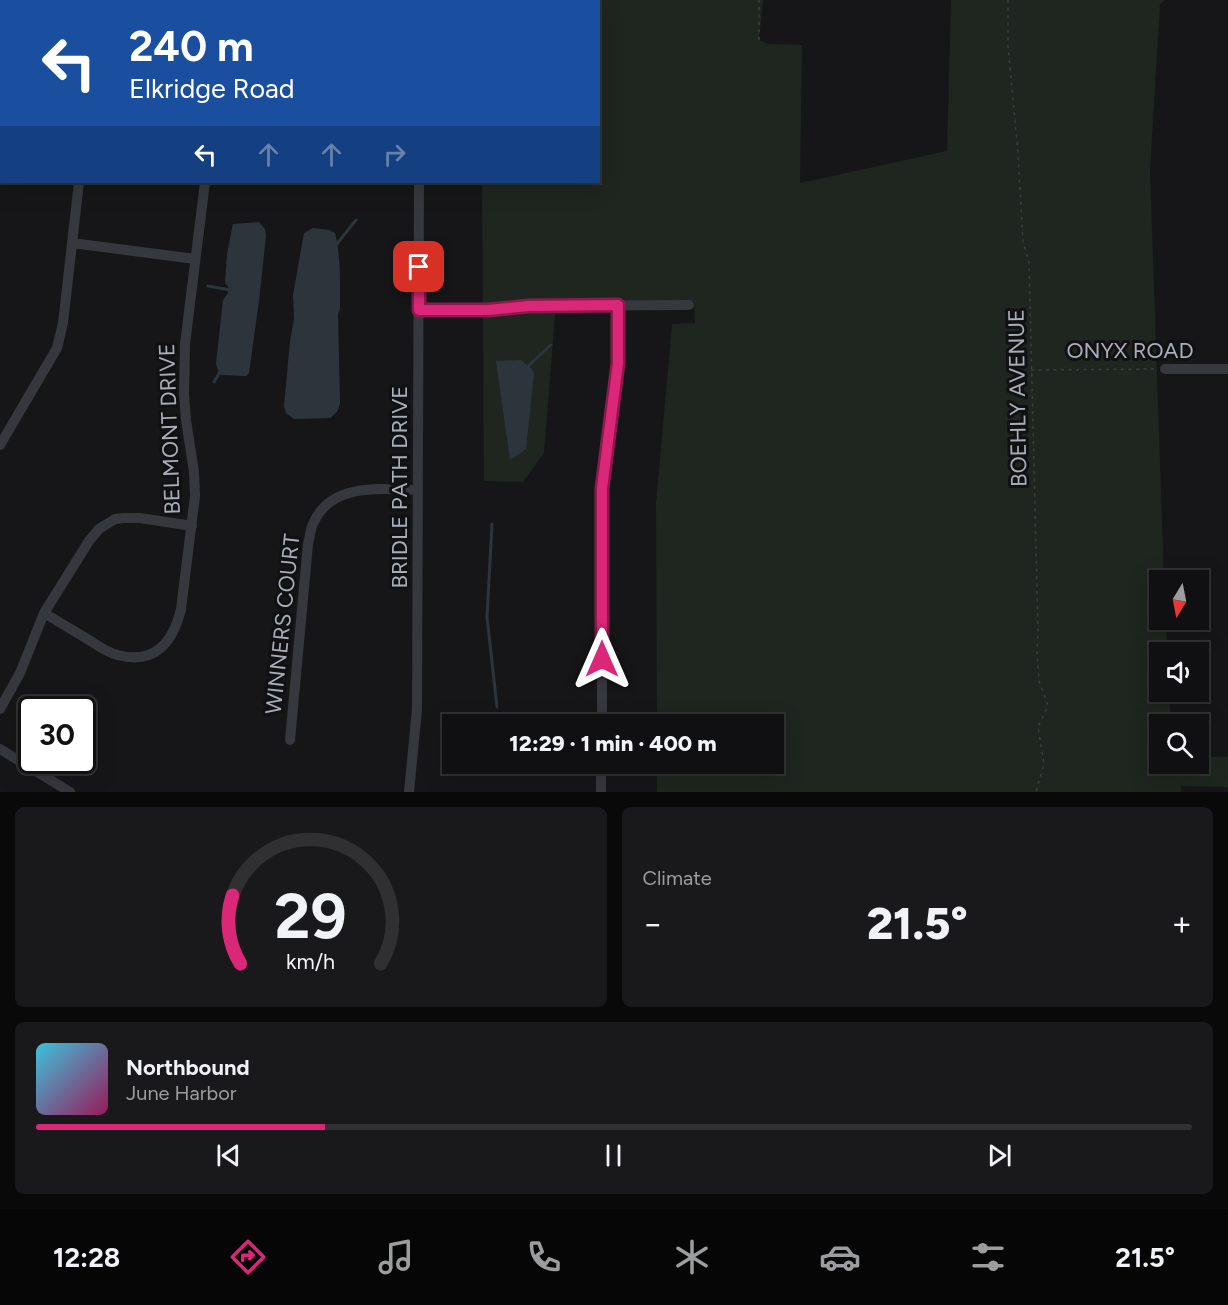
<!DOCTYPE html>
<meta charset="utf-8">
<style>
body{margin:0;font-family:Figtree,sans-serif;background:#19191b;color:#f1f3f6;height:100vh;display:flex;flex-direction:column;font-size:22px;white-space:nowrap}
*{box-sizing:border-box;margin:0}
p{font-size:20px;color:#9c9d9f}
.icon{flex:none;width:33px;height:33px;fill:none;stroke:currentColor;stroke-width:2;stroke-linecap:round;stroke-linejoin:round}
.map{position:relative;height:792px;overflow:hidden}
.drawer{display:flex;flex-direction:column;gap:15px;padding:15px;background:#09090a;flex:1}
.drawer>*{flex:none}
.hud{position:absolute;left:0px;top:0px;width:600px;height:183px;box-shadow:0 6px 24px #0002,0 0 0 2px #303032;background:#1a4fa0;color:#fff;overflow:hidden}
.needle{width:39px;rotate:190deg}
.controls{position:absolute;left:1149px;top:570px;display:grid;gap:12px}
.controls a{display:grid;place-items:center;width:60px;height:60px;border-radius:0px;background:#101012;box-shadow:0 6px 24px #0002,0 0 0 2px #303032;font-size:30px}
.speed{position:absolute;left:18px;top:696px;display:flex;gap:12px;font-size:30px;font-weight:700;text-align:center}
.speed>*{display:grid;place-content:center;width:78px;height:78px;border-radius:50%;background:#101012;box-shadow:0 6px 24px #0002,0 0 0 2px #303032;line-height:1}
.speed .limit{border:3px solid #111;border-radius:9px;background:#fff;color:#111}
.pin{position:absolute;display:grid;place-items:center;width:51px;height:51px;color:#fff;margin:-26px;border-radius:12px;box-shadow:0 3px 9px #0006}
.me{position:absolute;width:66px;margin:-33px;rotate:0deg;stroke-linejoin:round;filter:drop-shadow(0 0 4px #0008)}
.turn{display:flex;align-items:center;gap:21px;height:126px;padding:0 30px;font-size:27px}
.turn .icon{width:78px;height:78px;stroke-width:2.5}
.turn b{display:block;font-size:42px;line-height:51px}
.lanes{display:flex;align-items:center;height:57px;padding:0 30px;background:#0003;justify-content:center;gap:30px;direction:ltr}
.lanes .off{opacity:.35}
.big{font-size:45px;font-weight:800;line-height:1.1}
.drawer .widget{flex:1;display:flex;flex-direction:column;justify-content:center;gap:9px;min-width:0;padding:0 21px;border-radius:9px;background:#19191b}
.drawer .dial{align-items:center;gap:0}
.dial svg{height:156px;overflow:visible;fill:none;stroke:#303032;stroke-width:7;stroke-linecap:round;text-anchor:middle}
.dial text{fill:#f1f3f6;stroke:none}
.song{display:flex;align-items:center;gap:18px}
.cover{width:72px;height:72px;border-radius:9px;background:linear-gradient(135deg,hsl(190 70% 55%),hsl(330 70% 35%))}
.played{height:6px;border-radius:3px;background:linear-gradient(90deg,#db2777 25%,#303032 25%)}
.keys{display:flex;justify-content:space-around;direction:ltr}
.heat{display:flex;justify-content:space-between;align-items:center;font-size:33px;direction:ltr}
.drawer .tiles{flex:1;display:grid;gap:15px;grid-template-columns:1fr 1fr}
.widget:last-child{grid-column:span 2}
.trip{position:absolute;left:442px;top:714px;width:342px;height:60px;border-radius:0px;background:#101012;box-shadow:0 6px 24px #0002,0 0 0 2px #303032;font-weight:800;line-height:60px;text-align:center}
.tabs{display:flex;height:96px;justify-content:space-around;align-items:center;background:#060607;color:#9c9d9f}
.tabs .icon{width:42px;height:42px}
.tabs .on{color:#db2777}
.tabs b{font-size:27px;color:#f1f3f6}
.map>svg:first-child{display:block}
.green{fill:#1e261f}
.water{fill:#2c353c}
.lines{fill:none;stroke-linecap:round;stroke-linejoin:round}
.stream{stroke:#2c353c;stroke-width:3}
.path{stroke:#3d3f44;stroke-width:1.5;stroke-dasharray:3 4.5;stroke-linecap:butt}
.minor{stroke:#37383d;stroke-width:10}
.route-casing{stroke:#8e194d;stroke-width:15}
.route{stroke:#db2777;stroke-width:10}
.labels{text-anchor:middle;stroke-width:6;stroke-linejoin:round;paint-order:stroke}
.street-label{font-size:22px;fill:#a8adb8;stroke:#111113}
</style>
<div class="map">
<svg width="1228" height="792" viewBox="0 0 1228 792">
<rect width="100%" height="100%" fill="#161618"/>
<!-- green -->
<path class="green" d="M444,0H763L759,40L768,44L802,45L800,183L947,151L951,0H1165L1160,4L1150,171L1164,580H1160V620H1166L1167,652H1160V692H1169L1171,724H1160V764H1198L1199,757H1228V787L1181,786V792H657V764H774V724H657L656,503L672,324L695,323L694,302L556,303L544,453L523,482L484,481L482,182H598V2H444Z"/>
<!-- water -->
<path class="water" d="M259,222L265,229L266,236L259,301L249,373L246,376L220,375L216,364L223,300L228,293V286L225,283L227,254L233,224Z
M313,228L329,230L335,233C341,258 340,283 340,309L338,314L340,404L337,412L330,418L294,419L286,413L284,406L290,341L294,319L293,295L304,233Z
M521,360L532,369L534,373L526,449L510,460L496,361Z"/>
<g class="lines">
<!-- stream -->
<path class="stream" d="M336,245L356,220
M208,286L230,290
M528,366L551,345
M214,382L221,370
M492,524L487,617L497,707"/>
<!-- path -->
<path class="path" d="M1008,0V45L1018,153L1023,242L1029,262L1038,630L1037,655L1039,681L1048,705L1038,727L1044,764L1036,792
M759,40V0
M1031,370L1155,369"/>
<!-- minor -->
<path class="minor" d="M97,0V2
M241,2V0
M398,2V0
M72,243L195,259
M419,310H488L529,306L689,305
M1165,369H1228
M0,445L57,348L63,323L79,182
M44,613C59,622 74,631 89,640C98,646 108,653 118,655C155,665 173,642 181,609L195,496L194,472L186,420L184,395L185,344L205,182
M0,709L20,673L44,613L89,541L99,529L115,519L124,518H140L192,526
M602,724V488L618,363V305
M290,740L308,544C310,537 310,529 314,522C332,482 382,489 418,490
M0,749L70,792
M409,792L417,709L419,182
M601,792V764"/>
</g>
<g class="lines">
<defs>
<path id="route" d="M419,267V310H488L529,306L618,305V363L602,488V659"/>
</defs>
<!-- route casing -->
<use href="#route" class="route-casing"/>
<!-- route -->
<use href="#route" class="route"/>
</g>
<g class="labels">
<!-- street labels -->
<g class="street-label">
<text x="1130" y="358">ONYX ROAD</text>
<text transform="translate(1017 398) rotate(-91)" y="8">BOEHLY AVENUE</text>
<text transform="translate(169 429) rotate(-92)" y="8">BELMONT DRIVE</text>
<text transform="translate(399 487) rotate(-90)" y="8">BRIDLE PATH DRIVE</text>
<text transform="translate(282 624) rotate(-84)" y="8">WINNERS COURT</text>
</g>
</g>
</svg>
<div class="controls">
<a><svg class="needle" viewBox="-14 -14 28 28"><path d="M0-13l5 13h-10z" fill="#e53935"/><path d="M0 13l5-13h-10z" fill="#9c9d9f"/></svg></a>
<a><svg class="icon" aria-label="sound" viewBox="0 0 24 24"><path d="M4 9h4l5-4v14l-5-4H4zM17 9q2 3 0 6"/></svg></a>
<a><svg class="icon" aria-label="search" viewBox="0 0 24 24"><circle cx="10" cy="10" r="6"/><path d="M15 15l6 6"/></svg></a>
</div>
<div class="speed"><div class="limit">30</div></div>
<div class="pin" style="left:419px;top:267px;background:#d93025"><svg class="icon" aria-label="arrive" viewBox="0 0 24 24"><path d="M6 21V4h12l-3 4 3 4H6"/></svg></div>
<svg class="me" style="left:602px;top:659px" viewBox="-20 -20 40 40"><path d="M0-17L14 15 0 8-14 15z" fill="#db2777" stroke="#fff" stroke-width="4"/></svg>
<div class="trip">12:29 · 1 min · 400 m</div>
<div class="hud">
<div class="turn"><svg class="icon" aria-label="left" viewBox="0 0 24 24"><path d="M17 20v-9H6M10 6l-5 5 5 5"/></svg><div><b>240 m</b>Elkridge Road</div></div>
<div class="lanes"><svg class="icon" aria-label="left" viewBox="0 0 24 24"><path d="M17 20v-9H6M10 6l-5 5 5 5"/></svg><svg class="icon off" aria-label="ahead" viewBox="0 0 24 24"><path d="M12 20V5M6 11l6-6 6 6"/></svg><svg class="icon off" aria-label="ahead" viewBox="0 0 24 24"><path d="M12 20V5M6 11l6-6 6 6"/></svg><svg class="icon off" aria-label="right" viewBox="0 0 24 24"><path d="M7 20v-9h11M14 6l5 5-5 5"/></svg></div>
</div>
</div>
<section class="drawer">
<div class="tiles">
<div class="widget dial"><svg viewBox="0 0 100 80">
<path d="M14 69A42 42 0 1 1 86 69"/>
<path d="M14 69A42 42 0 0 1 10 34" stroke="#db2777"/>
<text x="50" y="56" font-size="32" font-weight="700">29</text>
<text x="50" y="72" font-size="11">km/h</text>
</svg></div>
<div class="widget"><p>Climate</p>
<div class="heat"><a>−</a><b class="big">21.5°</b><a>+</a></div>
</div>
<div class="widget">
<div class="song"><i class="cover"></i><div><b>Northbound</b><p>June Harbor</p></div></div>
<div class="played"></div>
<div class="keys"><svg class="icon" aria-label="previous" viewBox="0 0 24 24"><path d="M18 5L8 12l10 7zM5 5v14"/></svg><svg class="icon" aria-label="pause" viewBox="0 0 24 24"><path d="M8 5v14M16 5v14"/></svg><svg class="icon" aria-label="next" viewBox="0 0 24 24"><path d="M6 5l10 7-10 7zM19 5v14"/></svg></div>
</div>
</div>
</section>
<nav class="tabs">
<b>12:28</b>
<svg class="icon on" aria-label="directions" viewBox="0 0 24 24"><path d="M12 3l9 9-9 9-9-9zM9 14v-3h6M13 9l2 2-2 2"/></svg>
<svg class="icon" aria-label="music" viewBox="0 0 24 24"><path d="M9 18V5l10-2v13"/><circle cx="6" cy="18" r="3"/><circle cx="16" cy="16" r="3"/></svg>
<svg class="icon" aria-label="phone" viewBox="0 0 24 24"><path d="M5 4h4l2 5-3 2q2 4 5 5l2-3 5 2v4C11 20 4 13 5 4z"/></svg>
<svg class="icon" aria-label="climate" viewBox="0 0 24 24"><path d="M12 3v18M4 7l16 10M4 17L20 7"/></svg>
<svg class="icon" aria-label="car" viewBox="0 0 24 24"><path d="M5 17H2v-5l4-1 3-4h7l3 4 3 1v5h-3M9 17h6M6 11h13"/><circle cx="7" cy="17" r="2"/><circle cx="17" cy="17" r="2"/></svg>
<svg class="icon" aria-label="filters" viewBox="0 0 24 24"><path d="M4 7h16M4 17h16"/><circle cx="9" cy="7" r="2"/><circle cx="15" cy="17" r="2"/></svg>
<b>21.5°</b>
</nav>
